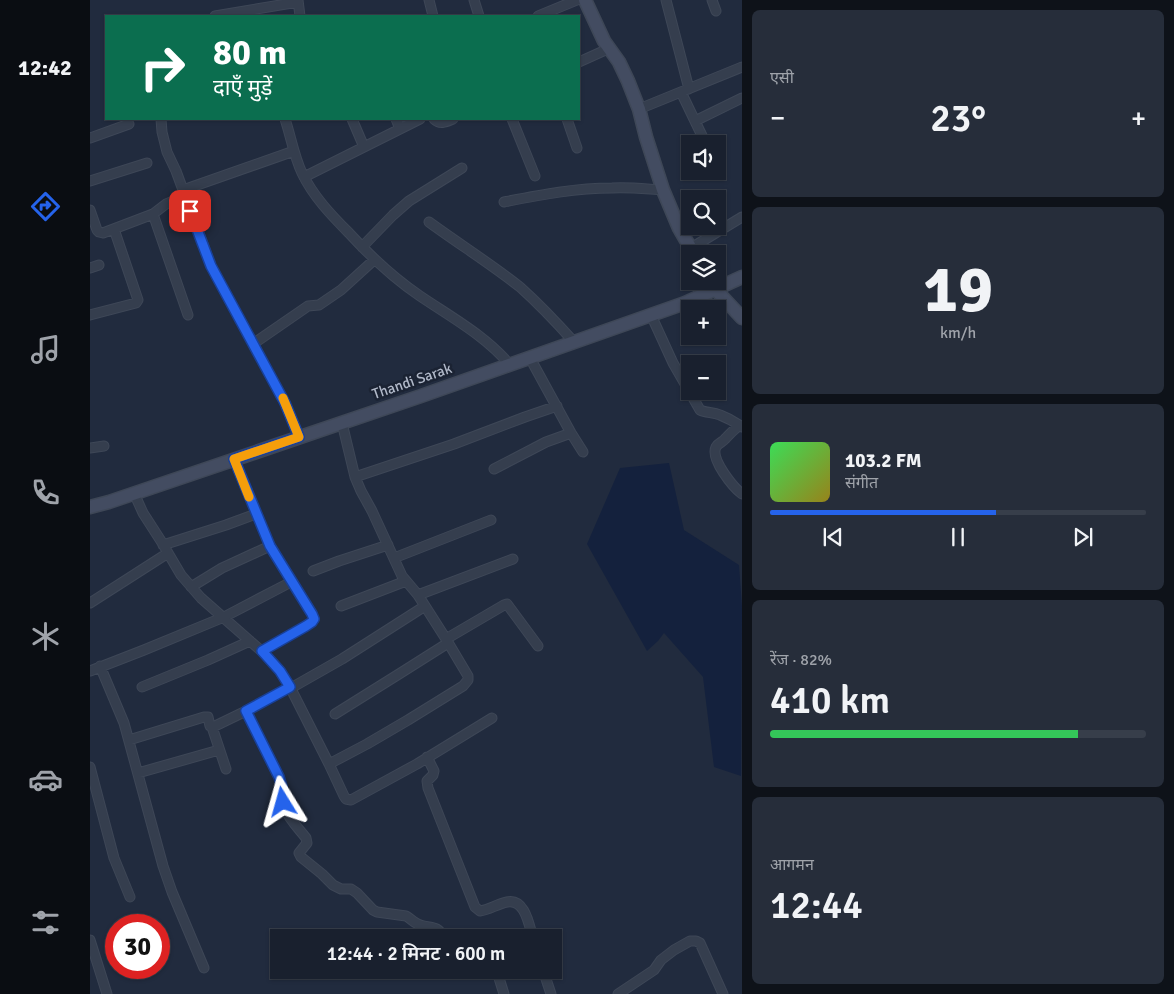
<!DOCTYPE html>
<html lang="hi">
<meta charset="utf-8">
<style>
body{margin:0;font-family:Signika,"Noto Sans Devanagari",sans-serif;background:#262d3a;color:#f1f3f6;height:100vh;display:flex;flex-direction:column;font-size:19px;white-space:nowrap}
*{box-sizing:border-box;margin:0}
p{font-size:16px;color:#9fa3aa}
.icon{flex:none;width:28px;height:28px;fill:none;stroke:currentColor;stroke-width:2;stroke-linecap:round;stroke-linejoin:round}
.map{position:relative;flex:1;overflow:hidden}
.drawer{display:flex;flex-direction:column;gap:10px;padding:10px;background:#0e1219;width:432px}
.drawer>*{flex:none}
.guide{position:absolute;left:15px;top:15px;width:475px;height:105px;border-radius:0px;box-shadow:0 1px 4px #0004,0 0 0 1px #373e4a;background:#0b6e4f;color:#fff;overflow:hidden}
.fabs{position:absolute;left:591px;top:135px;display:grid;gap:10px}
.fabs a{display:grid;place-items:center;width:45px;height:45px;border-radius:0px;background:#19202e;box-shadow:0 1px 4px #0004,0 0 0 1px #373e4a;font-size:25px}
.speed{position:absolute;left:15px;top:914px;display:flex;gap:10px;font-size:25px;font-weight:700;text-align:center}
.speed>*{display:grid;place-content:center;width:65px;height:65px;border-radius:50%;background:#19202e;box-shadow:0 1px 4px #0004,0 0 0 1px #373e4a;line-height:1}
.speed .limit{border:8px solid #d22;background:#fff;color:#111}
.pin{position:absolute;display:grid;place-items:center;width:42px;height:42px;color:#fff;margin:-21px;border-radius:10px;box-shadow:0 2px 8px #0006}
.me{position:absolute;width:55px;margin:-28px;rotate:352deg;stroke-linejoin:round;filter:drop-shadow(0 0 4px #0008)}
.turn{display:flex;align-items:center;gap:18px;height:105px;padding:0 25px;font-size:22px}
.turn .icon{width:65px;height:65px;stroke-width:2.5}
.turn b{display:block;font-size:35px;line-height:42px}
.big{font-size:38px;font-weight:600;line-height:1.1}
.drawer .widget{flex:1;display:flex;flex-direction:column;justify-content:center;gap:8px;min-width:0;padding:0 18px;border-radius:8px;background:#262d3a}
.drawer .dial{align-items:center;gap:0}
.dial b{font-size:65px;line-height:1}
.song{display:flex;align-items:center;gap:15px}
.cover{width:60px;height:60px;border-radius:8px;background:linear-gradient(135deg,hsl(130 70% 55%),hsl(50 70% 35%))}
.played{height:5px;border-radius:2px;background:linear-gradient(90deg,#2563eb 60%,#373e4a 60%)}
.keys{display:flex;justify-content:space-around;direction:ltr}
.heat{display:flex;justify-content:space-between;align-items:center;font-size:28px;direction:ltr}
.charge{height:8px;border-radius:4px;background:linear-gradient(90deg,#34c759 82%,#373e4a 0)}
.trip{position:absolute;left:180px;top:929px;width:292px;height:50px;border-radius:0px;background:#19202e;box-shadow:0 1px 4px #0004,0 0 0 1px #373e4a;font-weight:600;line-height:50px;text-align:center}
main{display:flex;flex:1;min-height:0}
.tabs{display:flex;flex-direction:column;width:90px;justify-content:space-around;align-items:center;background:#0a0d12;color:#9fa3aa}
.tabs .icon{width:35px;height:35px}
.tabs .selected{color:#2563eb}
.tabs b{font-size:22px;color:#f1f3f6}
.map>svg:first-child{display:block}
.water{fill:#14213d}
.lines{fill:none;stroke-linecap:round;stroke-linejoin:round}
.street-casing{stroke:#3e4757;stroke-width:11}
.secondary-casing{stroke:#3e4757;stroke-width:15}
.street{stroke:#353e4e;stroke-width:9}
.secondary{stroke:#434c61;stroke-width:12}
.route-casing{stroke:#184099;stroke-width:12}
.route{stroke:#2563eb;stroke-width:9}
.slow{stroke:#f59e0b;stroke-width:9}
.labels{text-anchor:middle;stroke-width:5;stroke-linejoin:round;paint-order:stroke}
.street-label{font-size:15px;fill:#b1b9c9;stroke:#1b2333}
</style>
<main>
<nav class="tabs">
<b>12:42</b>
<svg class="icon selected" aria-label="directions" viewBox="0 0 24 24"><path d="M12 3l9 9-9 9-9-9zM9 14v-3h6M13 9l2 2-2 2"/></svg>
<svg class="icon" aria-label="music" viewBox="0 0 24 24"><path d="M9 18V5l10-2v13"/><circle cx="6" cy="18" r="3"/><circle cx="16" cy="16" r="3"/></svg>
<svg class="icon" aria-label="phone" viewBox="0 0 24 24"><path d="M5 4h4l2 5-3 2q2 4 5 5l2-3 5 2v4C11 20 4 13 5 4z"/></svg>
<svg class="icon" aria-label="climate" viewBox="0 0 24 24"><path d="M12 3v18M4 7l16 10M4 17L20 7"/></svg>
<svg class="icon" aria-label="car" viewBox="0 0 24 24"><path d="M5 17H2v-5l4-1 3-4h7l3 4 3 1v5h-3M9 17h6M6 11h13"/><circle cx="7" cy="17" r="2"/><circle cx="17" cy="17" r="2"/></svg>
<svg class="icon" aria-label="filters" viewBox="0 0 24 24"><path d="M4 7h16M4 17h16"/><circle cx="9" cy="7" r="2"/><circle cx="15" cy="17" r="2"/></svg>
</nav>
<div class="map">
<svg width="652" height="994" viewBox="0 0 652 994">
<rect width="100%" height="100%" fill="#212b3e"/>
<!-- water -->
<path class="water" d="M579,463L594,530L649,565L652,607L651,776L624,767L613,677L574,633L568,641L557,651L497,544L530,468Z"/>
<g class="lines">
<defs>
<path id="street" d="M208,0L210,16
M339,0L343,16
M384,0L389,16
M576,0L599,89
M622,0L626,11
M125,16L208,2
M448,16L487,0
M489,62L520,48
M591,92L616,144
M549,109L652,67
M71,119L72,132L77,152L86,171L121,266L195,403L209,437
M195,119C201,137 204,156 212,173C223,196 241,215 259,233C281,257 302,277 330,296C361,317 396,336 420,365
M262,119L274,147
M306,119L310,129
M344,119C350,125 356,122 363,119
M422,119L445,176
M477,119L487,148
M605,121L652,98
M0,138L39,124
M628,169V171
M214,177L330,119
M0,181L57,163
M93,190L204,151
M414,202C450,195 485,188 522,188C539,187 556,189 573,190
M0,210L7,230L9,232L13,233L63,214L76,204L95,196
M63,214L98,315
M339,222C369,244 401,264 430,287C449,304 467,323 484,342
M272,247L303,215L319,201L372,168
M601,248L652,217
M0,268L9,265
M0,315L46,303L48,300L24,229
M561,315L583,363L610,410C616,413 623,412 630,415C638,418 645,422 652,427
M163,344L218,306L229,305L251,290L284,260
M440,358L481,433L493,452
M252,423L265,477L271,491L282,511L312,576L328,595L356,639L414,605L417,604L448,646
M649,426C643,430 640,434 635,439C633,442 628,443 626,447C620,459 643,487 652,494
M0,448L14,446
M144,459L180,546L222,614L224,619L222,622L216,626L172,651
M404,469L456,442L481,433
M265,477L364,444L435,417L467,406
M44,493L53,513L71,541L91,575L111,598L176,655L190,671L200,687L239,764L277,744L318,720L373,686L378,680V676L356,639
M73,545L136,525L166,514
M304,558L401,520
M223,571L249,561L298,545
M101,587L132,568L180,546
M328,595L423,559
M0,603L78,553
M251,606L316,581
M10,666L34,723L73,866L82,892L114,968
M0,671L54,650L134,617L201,582
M52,687L118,660L160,641
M200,687L156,711L189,777C192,787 191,799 195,809C199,819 209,829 216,838L217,843L209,853L211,857L232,874L243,885L251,889H261L267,893L283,910L287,912L316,916C320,918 322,921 326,923C336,930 347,922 354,938
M201,688L252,659L335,606
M245,714L309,674L358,643
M122,727L136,769
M39,740L114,717H118L120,726L123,727L156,711
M337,757L344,771L343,775L337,781L338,788L385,907L390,911C399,910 407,904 417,902C435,898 439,925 443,938
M239,764L254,796L256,799L261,800L327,764L402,718
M0,767L24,858L40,897
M48,773L129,750
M0,940L17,994
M408,970L409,978L414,994
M453,970L461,994
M528,994L564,970L571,960L584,950L600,941H606L610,943L633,994"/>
<path id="secondary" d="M495,0L514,41L529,62L538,81L549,109L556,137L573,190L589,228L604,254
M620,281L625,289L652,318
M0,507L19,502L331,396L595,303L652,277"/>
</defs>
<!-- street casing -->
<use href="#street" class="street-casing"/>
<!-- secondary casing -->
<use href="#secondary" class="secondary-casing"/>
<!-- street -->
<use href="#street" class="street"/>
<!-- secondary -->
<use href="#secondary" class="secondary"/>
</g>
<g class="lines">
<defs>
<path id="route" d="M100,211L121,266L195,403L209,437L144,459L180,546L222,614L224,619L222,622L216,626L172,651L190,671L200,687L156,711L189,777L192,787L193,802"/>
</defs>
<!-- route casing -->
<use href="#route" class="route-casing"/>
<!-- route -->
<use href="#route" class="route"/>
<!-- slow -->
<path class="slow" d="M159,497L144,459L209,437L193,398"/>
</g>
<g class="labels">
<!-- street labels -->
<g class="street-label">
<text transform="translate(322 381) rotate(-19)" y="5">Thandi Sarak</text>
</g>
</g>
</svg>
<div class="fabs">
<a><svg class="icon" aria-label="sound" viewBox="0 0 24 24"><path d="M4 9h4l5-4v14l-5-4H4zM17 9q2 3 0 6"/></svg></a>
<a><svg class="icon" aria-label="search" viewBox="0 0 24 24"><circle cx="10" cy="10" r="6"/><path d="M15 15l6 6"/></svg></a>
<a><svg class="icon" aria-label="layers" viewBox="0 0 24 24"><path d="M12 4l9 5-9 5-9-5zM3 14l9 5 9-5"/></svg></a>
<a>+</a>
<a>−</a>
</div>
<div class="speed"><div class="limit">30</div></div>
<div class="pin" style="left:100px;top:211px;background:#d93025"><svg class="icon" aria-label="arrive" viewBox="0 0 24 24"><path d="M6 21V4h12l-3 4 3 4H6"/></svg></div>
<svg class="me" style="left:193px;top:802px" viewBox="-20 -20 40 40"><path d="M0-17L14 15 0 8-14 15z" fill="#2563eb" stroke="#fff" stroke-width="4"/></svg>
<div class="trip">12:44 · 2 मिनट · 600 m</div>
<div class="guide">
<div class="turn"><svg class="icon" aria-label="right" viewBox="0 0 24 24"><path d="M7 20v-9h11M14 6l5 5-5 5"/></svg><div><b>80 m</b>दाएँ मुड़ें</div></div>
</div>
</div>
<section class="drawer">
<div class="widget"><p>एसी</p>
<div class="heat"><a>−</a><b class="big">23°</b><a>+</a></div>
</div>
<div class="widget dial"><b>19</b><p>km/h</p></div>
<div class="widget">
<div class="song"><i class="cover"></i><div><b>103.2 FM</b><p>संगीत</p></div></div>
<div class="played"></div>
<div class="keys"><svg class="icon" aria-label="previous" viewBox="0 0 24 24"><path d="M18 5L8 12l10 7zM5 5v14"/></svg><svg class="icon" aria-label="pause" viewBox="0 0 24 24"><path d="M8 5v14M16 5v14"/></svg><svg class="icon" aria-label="next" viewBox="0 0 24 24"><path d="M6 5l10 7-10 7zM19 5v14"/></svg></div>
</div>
<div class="widget"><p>रेंज · 82%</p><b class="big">410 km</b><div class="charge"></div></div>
<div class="widget"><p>आगमन</p><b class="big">12:44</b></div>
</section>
</main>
